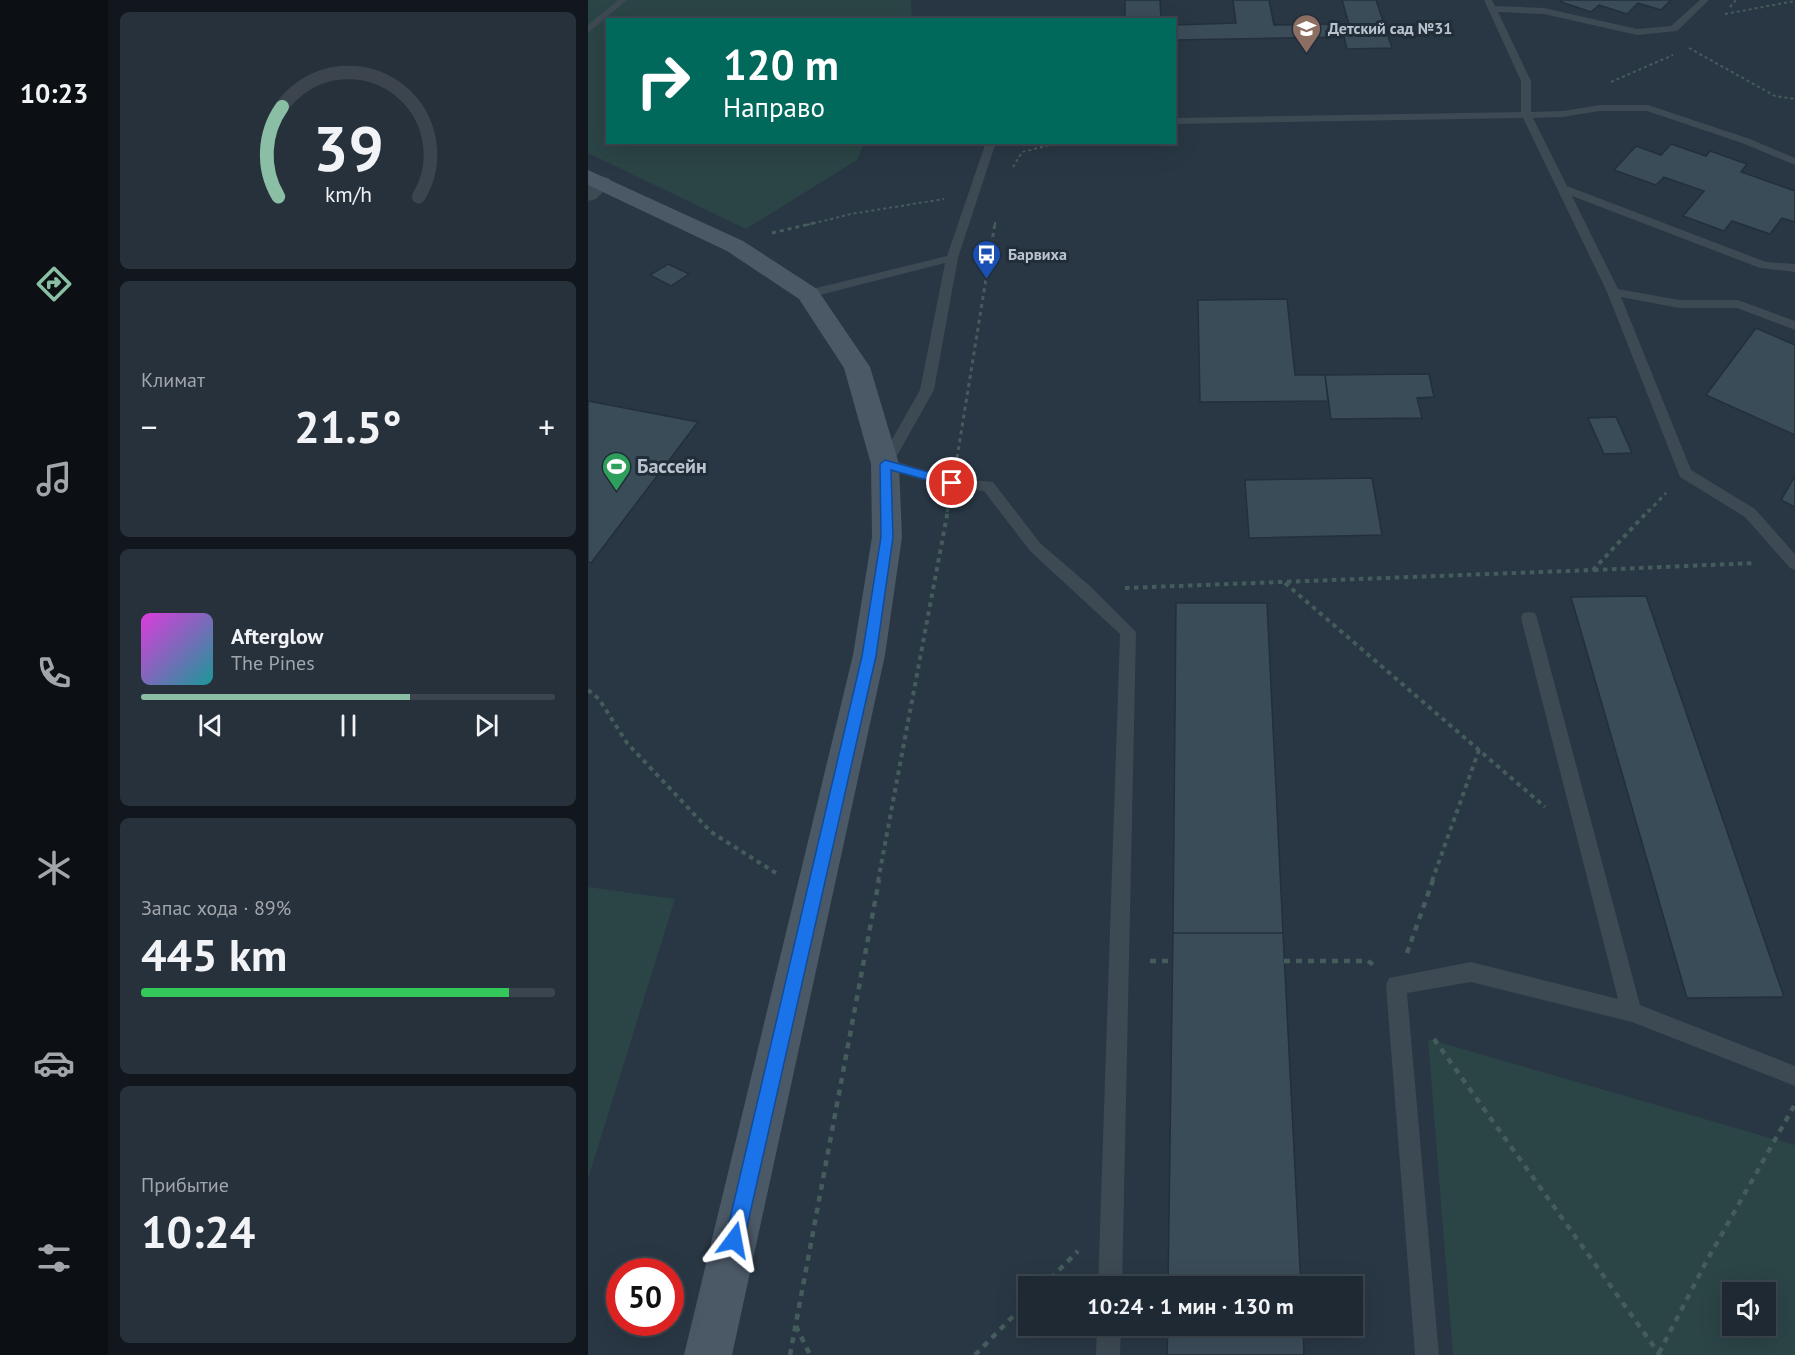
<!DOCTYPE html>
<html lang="ru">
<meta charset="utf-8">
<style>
body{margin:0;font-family:"PT Sans",sans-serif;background:#27313b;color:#f1f3f6;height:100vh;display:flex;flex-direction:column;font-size:22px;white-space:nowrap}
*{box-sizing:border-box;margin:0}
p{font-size:20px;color:#a1a6ac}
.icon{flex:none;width:33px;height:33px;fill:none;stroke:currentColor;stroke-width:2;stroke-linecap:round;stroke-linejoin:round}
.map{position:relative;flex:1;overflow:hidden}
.details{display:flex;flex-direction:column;gap:12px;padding:12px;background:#11171c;width:480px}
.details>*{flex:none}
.hud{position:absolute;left:18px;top:18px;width:570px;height:126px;border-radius:0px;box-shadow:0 6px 24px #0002,0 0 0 2px #3c454e;background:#00695c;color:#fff;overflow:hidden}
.tools{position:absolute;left:1134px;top:1282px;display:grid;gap:12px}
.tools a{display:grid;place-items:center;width:54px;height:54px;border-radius:0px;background:#1f2933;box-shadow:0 6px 24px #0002,0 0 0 2px #3c454e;font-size:30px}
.speed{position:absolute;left:18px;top:1258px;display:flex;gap:12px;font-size:30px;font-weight:700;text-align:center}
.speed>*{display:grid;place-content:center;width:78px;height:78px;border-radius:50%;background:#1f2933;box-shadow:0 6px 24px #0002,0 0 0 2px #3c454e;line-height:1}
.speed .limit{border:9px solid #d22;background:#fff;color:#111}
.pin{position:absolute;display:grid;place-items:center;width:51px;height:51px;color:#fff;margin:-26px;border:3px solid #fff;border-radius:50%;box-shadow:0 2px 6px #0007}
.me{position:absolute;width:66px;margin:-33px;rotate:13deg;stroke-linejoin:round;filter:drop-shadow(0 0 4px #0008)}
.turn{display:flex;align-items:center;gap:21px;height:126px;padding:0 18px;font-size:27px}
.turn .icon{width:78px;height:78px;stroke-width:2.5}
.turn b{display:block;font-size:42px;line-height:51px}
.big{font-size:45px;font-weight:600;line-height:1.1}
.details .card{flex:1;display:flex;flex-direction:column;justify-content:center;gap:9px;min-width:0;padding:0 21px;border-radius:9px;background:#27313b}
.details .dial{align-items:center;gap:0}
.dial svg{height:156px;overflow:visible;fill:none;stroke:#3c454e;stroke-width:7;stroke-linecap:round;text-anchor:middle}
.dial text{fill:#f1f3f6;stroke:none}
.song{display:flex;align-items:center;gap:18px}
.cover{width:72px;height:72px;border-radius:9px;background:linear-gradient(135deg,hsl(300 70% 55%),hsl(180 70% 35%))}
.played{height:6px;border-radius:3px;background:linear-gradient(90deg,#8abfa5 65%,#3c454e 65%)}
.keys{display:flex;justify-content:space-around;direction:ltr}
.heat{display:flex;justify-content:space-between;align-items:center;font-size:33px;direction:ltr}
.charge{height:9px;border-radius:4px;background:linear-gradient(90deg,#34c759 89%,#3c454e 0)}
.trip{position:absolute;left:430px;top:1276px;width:345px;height:60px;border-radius:0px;background:#1f2933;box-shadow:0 6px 24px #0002,0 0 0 2px #3c454e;font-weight:600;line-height:60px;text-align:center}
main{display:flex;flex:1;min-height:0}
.tabs{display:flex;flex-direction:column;width:108px;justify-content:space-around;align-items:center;background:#0c1014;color:#a1a6ac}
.tabs .icon{width:42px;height:42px}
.tabs .on{color:#8abfa5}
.tabs b{font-size:27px;color:#f1f3f6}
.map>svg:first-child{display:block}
.green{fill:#2b4445;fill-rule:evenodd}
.building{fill:#3b4c59;stroke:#23303b;stroke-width:1.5}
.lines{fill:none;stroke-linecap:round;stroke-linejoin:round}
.path-far3{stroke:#445c5b;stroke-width:2;stroke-dasharray:3 3;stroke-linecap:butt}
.path-far2{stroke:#445c5b;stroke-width:3;stroke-dasharray:4 4;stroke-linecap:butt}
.path-far1{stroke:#445c5b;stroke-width:4;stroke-dasharray:4.5 4.5;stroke-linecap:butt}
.path{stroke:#445c5b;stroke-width:4.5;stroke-dasharray:6 6;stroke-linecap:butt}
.service{fill:#3d4953;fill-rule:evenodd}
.minor{fill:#3d4953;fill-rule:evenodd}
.secondary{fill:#4b5866;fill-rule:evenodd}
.route{fill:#1a73e8;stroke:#114b97;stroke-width:1.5}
.labels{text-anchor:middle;stroke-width:6;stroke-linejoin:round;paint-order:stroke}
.far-poi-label{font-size:16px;font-weight:bold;fill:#bac3cd;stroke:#212e39;text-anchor:start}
.poi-label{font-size:20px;font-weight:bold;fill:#bac3cd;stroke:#212e39;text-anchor:start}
</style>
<main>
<nav class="tabs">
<b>10:23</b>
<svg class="icon on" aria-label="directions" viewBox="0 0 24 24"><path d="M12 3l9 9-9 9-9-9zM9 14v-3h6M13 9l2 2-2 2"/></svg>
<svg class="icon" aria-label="music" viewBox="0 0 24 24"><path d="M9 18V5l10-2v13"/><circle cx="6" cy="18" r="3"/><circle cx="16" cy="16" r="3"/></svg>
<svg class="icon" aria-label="phone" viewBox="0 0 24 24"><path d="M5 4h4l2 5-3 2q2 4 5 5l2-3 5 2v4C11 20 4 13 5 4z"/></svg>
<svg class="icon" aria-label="climate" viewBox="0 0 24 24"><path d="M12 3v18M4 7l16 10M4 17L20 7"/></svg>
<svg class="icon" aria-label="car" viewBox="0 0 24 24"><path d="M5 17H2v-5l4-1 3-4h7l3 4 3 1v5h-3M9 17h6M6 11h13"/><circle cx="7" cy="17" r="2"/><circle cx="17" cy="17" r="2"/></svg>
<svg class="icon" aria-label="filters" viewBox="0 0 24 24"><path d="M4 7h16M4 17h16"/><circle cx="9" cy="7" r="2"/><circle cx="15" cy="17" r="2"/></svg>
</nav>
<section class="details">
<div class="card dial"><svg viewBox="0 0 100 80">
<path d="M14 69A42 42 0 1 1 86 69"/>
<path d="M14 69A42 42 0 0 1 16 23" stroke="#8abfa5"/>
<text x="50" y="56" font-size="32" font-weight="700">39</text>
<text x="50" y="72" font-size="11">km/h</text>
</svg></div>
<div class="card"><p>Климат</p>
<div class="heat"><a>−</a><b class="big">21.5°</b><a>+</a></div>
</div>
<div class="card">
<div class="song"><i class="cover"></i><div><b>Afterglow</b><p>The Pines</p></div></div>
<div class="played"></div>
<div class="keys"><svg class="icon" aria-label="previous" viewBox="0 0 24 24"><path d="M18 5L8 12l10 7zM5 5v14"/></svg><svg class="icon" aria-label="pause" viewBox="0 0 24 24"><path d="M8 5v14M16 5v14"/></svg><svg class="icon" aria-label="next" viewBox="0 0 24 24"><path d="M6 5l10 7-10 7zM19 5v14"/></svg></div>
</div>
<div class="card"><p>Запас хода · 89%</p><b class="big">445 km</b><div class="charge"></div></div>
<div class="card"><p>Прибытие</p><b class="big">10:24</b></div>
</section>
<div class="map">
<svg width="1207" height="1355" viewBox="0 0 1207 1355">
<rect width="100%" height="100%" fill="#293744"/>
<!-- green -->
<path class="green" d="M0,0H323L324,19L20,20V142L276,143L269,160L158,229L0,153Z
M0,887L87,899L0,1179Z
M840,1039L1207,1145V1355H865ZM1144,1293H1178V1326H1144Z"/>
<!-- building -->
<path class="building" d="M537,0H572L573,20H537Z
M645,0H681L686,25L761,24L754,0H788L804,48L759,49L756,37L586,40V25L648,23Z
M975,0H1083L1073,10L1050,3L1039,14L1011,5L1003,12L973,2Z
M1083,144L1118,156L1122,151L1159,164L1153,172L1207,191V222L1194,218L1182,234L1144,221L1136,231L1095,216L1116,191L1076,177L1068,185L1026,170L1048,146L1073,155Z
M80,264L101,274L83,286L62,275Z
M699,299L707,375H737L740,401L612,402L610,300Z
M1168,328L1207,345V435L1118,395Z
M841,374L846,397L829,398L834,418L743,419L737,375Z
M0,401L110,422L3,563L0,562Z
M1028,417L1044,453L1016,454L1000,418Z
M1207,476V507L1193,500Z
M784,478L794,535L661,538L657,480Z
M1058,596L1196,997L1099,998L983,597Z
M588,603H679L695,933H585Z
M585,933H695L713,1287H580Z
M580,1326H715L716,1355H579Z"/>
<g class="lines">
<!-- path-far3 -->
<path class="path-far3" d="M1142,7L1148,0
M1137,14L1207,1
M1101,48L1187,96L1207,99
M1023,82L1085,55
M425,167L434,152L474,142
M219,225L263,214L356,199
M407,225V222"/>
<!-- path-far2 -->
<path class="path-far2" d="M184,233L226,223
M369,458L407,223
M359,512L360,509
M1060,512L1078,493"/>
<!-- path-far1 -->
<path class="path-far1" d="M1006,570L1167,563
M697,583L957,807
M537,588L1005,570L1061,510
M0,690L11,699L39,743L123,832L191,875
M290,881L360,510
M844,881L891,750"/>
<!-- path -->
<path class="path" d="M819,953L845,880
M562,961H585
M696,961H780L787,966
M846,1039L1072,1355
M454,1287L490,1251
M208,1326L222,1355
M1071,1353L1117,1264L1206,1106
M202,1355L291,880
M387,1355L441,1300"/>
<!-- service -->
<path class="service" d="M30,0H39L0,33V25Z
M896,0H904L907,6L956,8L1049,29L1083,26L1112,0H1121L1089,31L1049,35L956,14L910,12L943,81V112L975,111L1012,105H1060L1162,139L1207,158V165L1154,143L1059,111H1012L975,117L945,118L979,186L1178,262L1207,264V272L1172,268L984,196L1030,289L1091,300H1150L1207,321V330L1149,308H1091L1033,297L1103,470L1167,509L1207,554V570L1202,568L1157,517L1092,477L1019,292L935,118L586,124V118L933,112V81Z
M398,142H408L370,258L346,390L306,461L364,478L405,482L452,543L502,586L548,632L534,1287H510L532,634L442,551L396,491L364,488L292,468L290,464L332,390L357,263L220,298L214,294L216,291L359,256Z
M941,612L947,613L949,618L1052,1005L1207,1066V1086L1044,1022L883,982L819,993L851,1355H827L798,985L801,978L883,962L1030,999L933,618L935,613Z
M509,1326H533L532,1355H508Z"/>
<!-- minor -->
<path class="minor" d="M13,176L21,178L24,183L8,199L0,201V183Z"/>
<!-- secondary -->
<path class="secondary" d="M0,170L155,241L229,289L282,367L311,464L314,537L297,655L144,1355H96L265,655L284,537L283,464L256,368L211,299L139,251L0,185Z"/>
</g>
<!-- route -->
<path class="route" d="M297,460L369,480L370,483L364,487L303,470L305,537L288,656L156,1240L153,1247L146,1250L140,1247L137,1240L274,656L293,537L292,464Z"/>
<!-- icons -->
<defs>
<symbol id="school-pin" viewBox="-11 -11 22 30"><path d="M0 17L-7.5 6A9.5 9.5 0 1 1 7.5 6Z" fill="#8d6e63" stroke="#212e39"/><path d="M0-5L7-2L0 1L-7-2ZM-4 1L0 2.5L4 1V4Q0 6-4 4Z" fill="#fff"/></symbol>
<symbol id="bus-pin" viewBox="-11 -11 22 30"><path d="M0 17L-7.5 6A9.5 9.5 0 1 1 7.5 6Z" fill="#1a4fb4" stroke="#212e39"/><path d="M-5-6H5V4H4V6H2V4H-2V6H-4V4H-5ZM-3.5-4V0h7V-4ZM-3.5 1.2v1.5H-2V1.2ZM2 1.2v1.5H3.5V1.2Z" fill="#fff"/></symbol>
<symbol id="stadium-pin" viewBox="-11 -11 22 30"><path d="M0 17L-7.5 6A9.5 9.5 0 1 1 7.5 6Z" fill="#2e9e5b" stroke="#212e39"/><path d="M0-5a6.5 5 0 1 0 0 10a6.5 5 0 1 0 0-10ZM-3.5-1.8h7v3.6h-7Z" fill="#fff"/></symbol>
</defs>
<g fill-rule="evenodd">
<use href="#school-pin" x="702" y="12" width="33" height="45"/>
<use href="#bus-pin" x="382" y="238" width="33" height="45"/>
<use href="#stadium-pin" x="12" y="450" width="33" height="45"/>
</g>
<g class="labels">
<!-- far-poi labels -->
<g class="far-poi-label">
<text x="740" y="34">Детский сад №31</text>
<text x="420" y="260">Барвиха</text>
</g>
<!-- poi labels -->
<g class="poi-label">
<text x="49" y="473">Бассейн</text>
</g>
</g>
</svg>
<div class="tools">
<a><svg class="icon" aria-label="sound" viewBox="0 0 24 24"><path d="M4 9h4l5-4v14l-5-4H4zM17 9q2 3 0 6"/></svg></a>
</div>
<div class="speed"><div class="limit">50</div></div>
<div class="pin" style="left:364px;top:483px;background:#d93025"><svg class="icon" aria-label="arrive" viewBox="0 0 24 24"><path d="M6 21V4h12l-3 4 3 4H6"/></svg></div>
<svg class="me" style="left:146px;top:1240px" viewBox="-20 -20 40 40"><path d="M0-17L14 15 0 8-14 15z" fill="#1a73e8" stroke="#fff" stroke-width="4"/></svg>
<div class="trip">10:24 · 1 мин · 130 m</div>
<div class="hud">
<div class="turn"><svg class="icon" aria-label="right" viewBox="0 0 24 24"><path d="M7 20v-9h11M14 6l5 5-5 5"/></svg><div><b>120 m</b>Направо</div></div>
</div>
</div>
</main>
